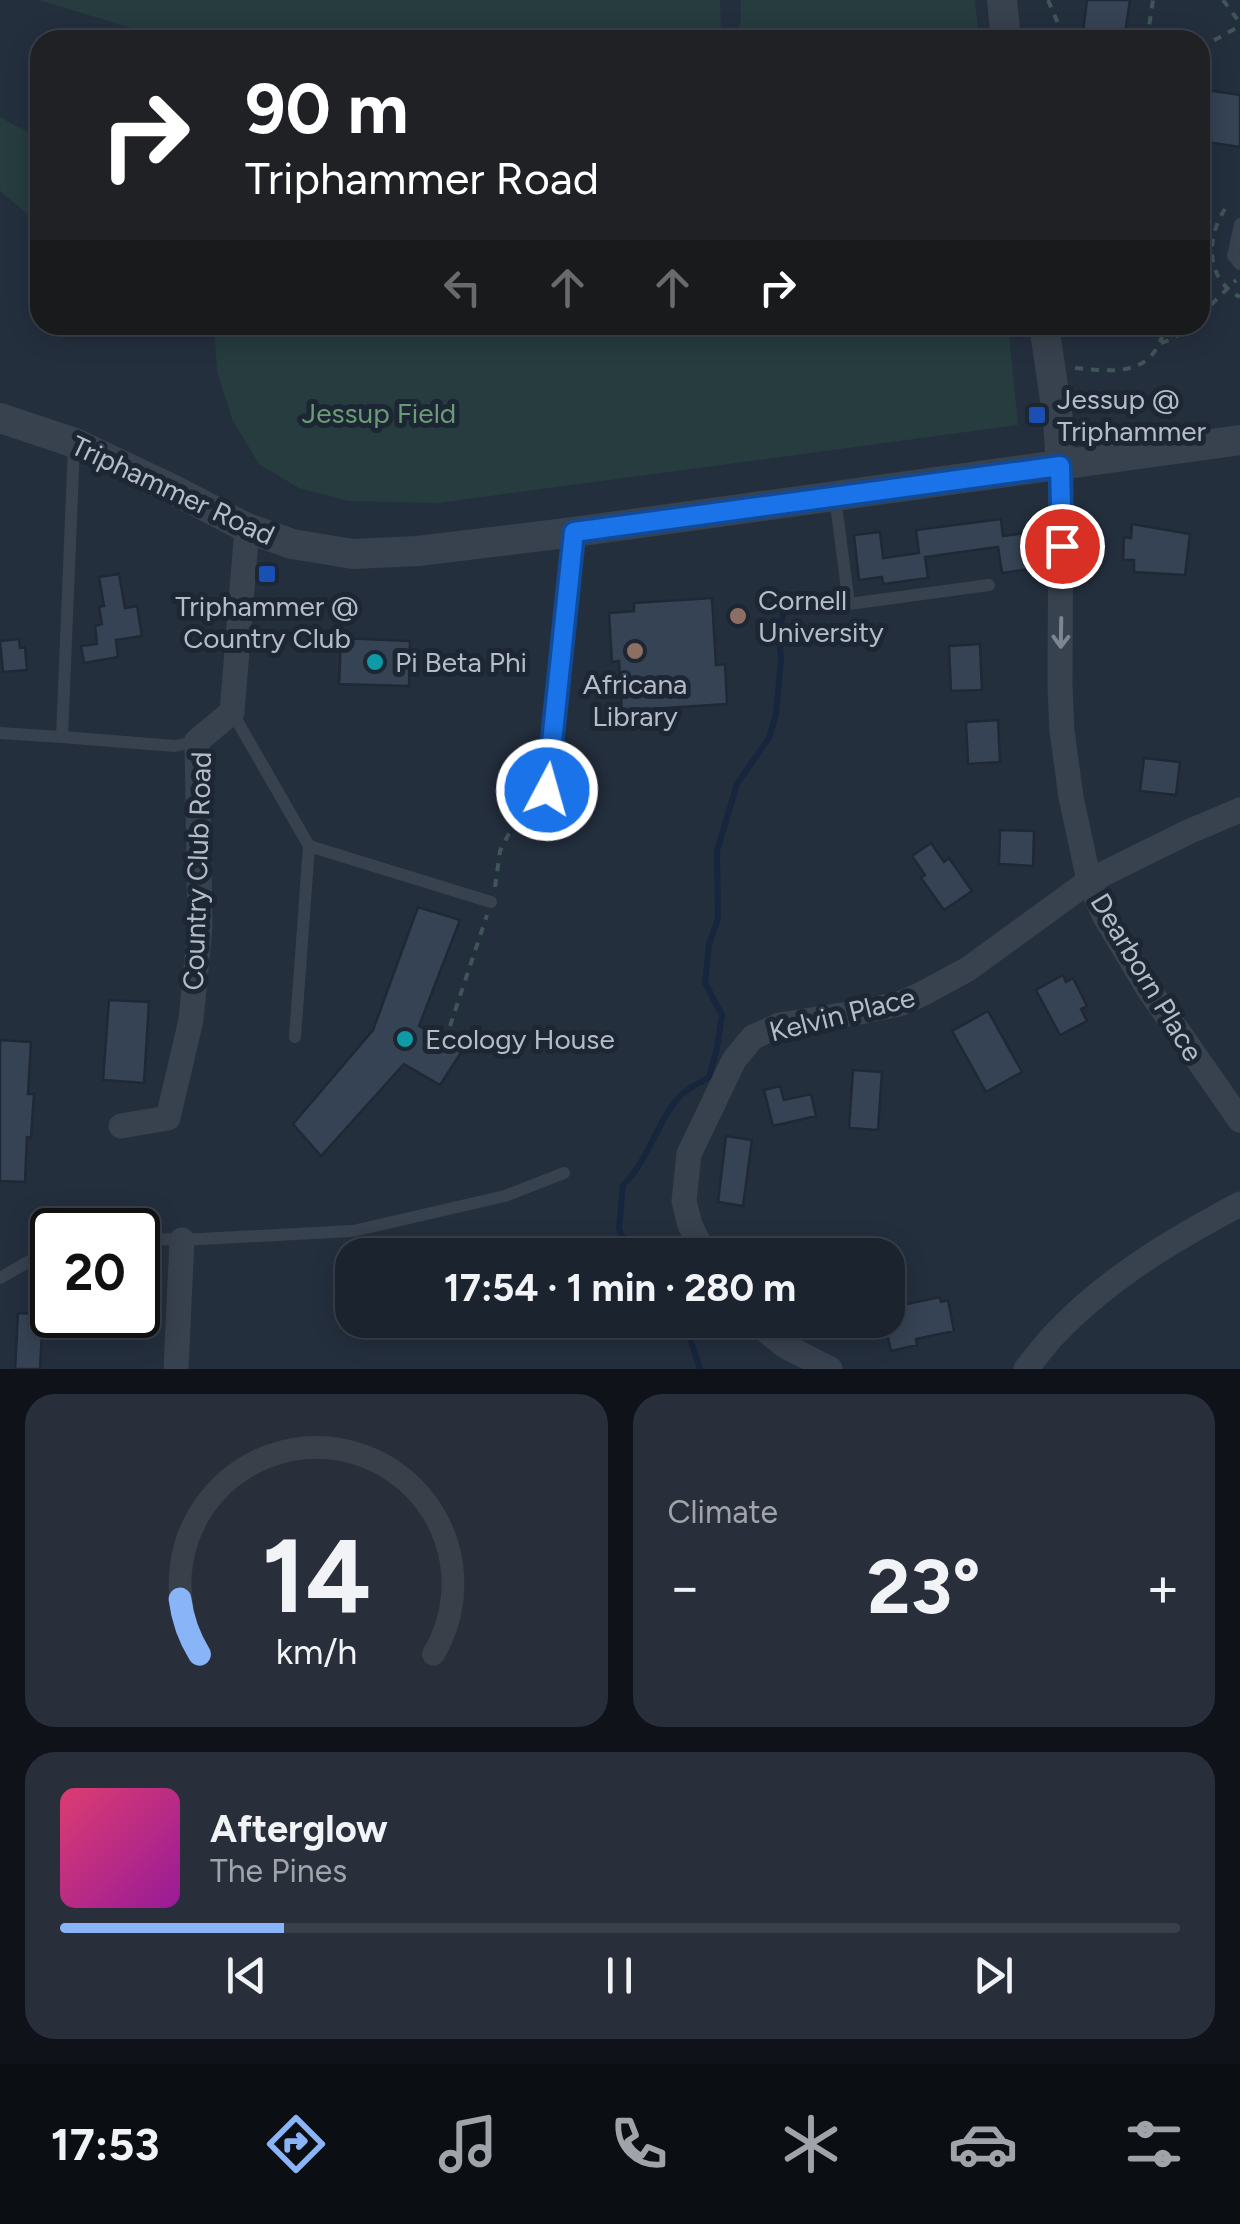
<!DOCTYPE html>
<meta charset="utf-8">
<style>
body{margin:0;font-family:Figtree,sans-serif;background:#282f3a;color:#f1f3f6;height:100vh;display:flex;flex-direction:column;font-size:38px;white-space:nowrap}
*{box-sizing:border-box;margin:0}
p{font-size:32px;color:#a0a4aa}
.icon{flex:none;width:55px;height:55px;fill:none;stroke:currentColor;stroke-width:2;stroke-linecap:round;stroke-linejoin:round}
.map{position:relative;height:1369px;overflow:hidden}
.side{display:flex;flex-direction:column;gap:25px;padding:25px;background:#0f1319;flex:1}
.side>*{flex:none}
.banner{position:absolute;left:30px;top:30px;width:1180px;height:305px;border-radius:30px;box-shadow:0 5px 25px #0003,0 0 0 2px #39404a;background:#202124;color:#fff;overflow:hidden}
.speed{position:absolute;left:30px;top:1208px;display:flex;gap:20px;font-size:50px;font-weight:700;text-align:center}
.speed>*{display:grid;place-content:center;width:130px;height:130px;border-radius:50%;background:#1b232e;box-shadow:0 5px 25px #0003,0 0 0 2px #39404a;line-height:1}
.speed .limit{border:5px solid #111;border-radius:15px;background:#fff;color:#111}
.pin{position:absolute;display:grid;place-items:center;width:85px;height:85px;color:#fff;margin:-42px;border:5px solid #fff;border-radius:50%;box-shadow:0 2px 10px #0007}
.me{position:absolute;width:110px;margin:-55px;rotate:6deg;stroke-linejoin:round;filter:drop-shadow(0 0 8px #0008)}
.turn{display:flex;align-items:center;gap:35px;height:210px;padding:0 50px;font-size:45px}
.turn .icon{width:130px;height:130px;stroke-width:2.5}
.turn b{display:block;font-size:70px;line-height:85px}
.lanes{display:flex;align-items:center;height:95px;padding:0 50px;background:#0003;justify-content:center;gap:50px;direction:ltr}
.lanes .off{opacity:.35}
.big{font-size:75px;font-weight:700;line-height:1.1}
.side .tile{flex:1;display:flex;flex-direction:column;justify-content:center;gap:15px;min-width:0;padding:0 35px;border-radius:30px;background:#282f3a}
.side .dial{align-items:center;gap:0}
.dial svg{height:260px;overflow:visible;fill:none;stroke:#39404a;stroke-width:7;stroke-linecap:round;text-anchor:middle}
.dial text{fill:#f1f3f6;stroke:none}
.song{display:flex;align-items:center;gap:30px}
.cover{width:120px;height:120px;border-radius:15px;background:linear-gradient(135deg,hsl(340 70% 55%),hsl(300 70% 35%))}
.played{height:10px;border-radius:5px;background:linear-gradient(90deg,#8ab4f8 20%,#39404a 20%)}
.keys{display:flex;justify-content:space-around;direction:ltr}
.heat{display:flex;justify-content:space-between;align-items:center;font-size:55px;direction:ltr}
.side .tiles{flex:1;display:grid;gap:25px;grid-template-columns:1fr 1fr}
.tile:last-child{grid-column:span 2}
.trip{position:absolute;left:335px;top:1238px;width:570px;height:100px;border-radius:30px;background:#1b232e;box-shadow:0 5px 25px #0003,0 0 0 2px #39404a;font-weight:700;line-height:100px;text-align:center}
.tab-bar{display:flex;height:160px;justify-content:space-around;align-items:center;background:#0b0e12;color:#a0a4aa}
.tab-bar .icon{width:70px;height:70px}
.tab-bar .on{color:#8ab4f8}
.tab-bar b{font-size:45px;color:#f1f3f6}
.map>svg:first-child{display:block}
.green{fill:#263c3f}
.lines{fill:none;stroke-linecap:round;stroke-linejoin:round}
.stream{stroke:#17263c;stroke-width:6}
.building{fill:#364354;stroke:#1f2835;stroke-width:2.5}
.path{stroke:#3f5557;stroke-width:4;stroke-dasharray:8 8;stroke-linecap:butt}
.service{stroke:#38414e;stroke-width:12}
.minor{stroke:#38414e;stroke-width:25}
.tertiary{stroke:#38414e;stroke-width:30}
.oneway{stroke:#7c8592}
.route-casing{stroke:#114b97;stroke-width:25}
.route{stroke:#1a73e8;stroke-width:18}
.transit-dot{fill:#1a4fb4;stroke:#1d2633;stroke-width:4}
.education-dot{fill:#8d6e63;stroke:#1d2633;stroke-width:4}
.culture-dot{fill:#0f9aa8;stroke:#1d2633;stroke-width:4}
.labels{text-anchor:middle;stroke-width:10;stroke-linejoin:round;paint-order:stroke}
.poi-label{font-size:28px;fill:#b4bcc9;stroke:#1d2633;text-anchor:start}
.park-label{font-size:28px;fill:#6b9a76;stroke:#1d2633}
.street-label{font-size:28px;fill:#b4bcc9;stroke:#1d2633}
</style>
<div class="map">
<svg width="1240" height="1369" viewBox="0 0 1240 1369">
<rect width="100%" height="100%" fill="#242f3e"/>
<!-- green -->
<path class="green" d="M39,0H720L721,33L711,40H171Z
M741,0H975L979,40H732L741,22Z
M0,117L40,139V225L0,191Z
M214,325H1008L1018,425L438,503L348,501L299,488L259,464L232,419L217,371Z"/>
<g class="lines">
<!-- stream -->
<path class="stream" d="M631,1255L619,1229L623,1185C649,1161 657,1120 681,1095C688,1088 700,1083 709,1077L717,1048L722,1015L705,983L709,944L718,919L717,851L737,784L769,738L776,714L781,659L779,630L784,612
M684,1320L700,1369"/>
</g>
<!-- building -->
<path class="building" d="M1087,0H1130L1124,40H1082Z
M1200,89L1240,95V147L1200,141Z
M1001,519L1003,536L1025,533L1030,569L1002,573L998,547L925,557L928,578L883,584L882,577L859,580L854,535L880,532L883,558L919,553L916,530Z
M1132,524L1190,534L1185,575L1134,572V560H1123L1124,537L1131,538Z
M119,574L125,608L137,606L142,636L116,640L118,657L84,663L81,646L97,644L95,626L102,624L99,607L104,606L99,577Z
M712,598L716,665L725,664L727,704L652,709L653,715L622,717L619,661L612,662L609,613L634,611V603Z
M341,638L410,641L409,686L339,684Z
M19,639L20,648L25,647L27,670L3,672L0,641Z
M980,644L982,690L951,691L949,646Z
M998,720L1000,762L968,764L966,722Z
M1144,758L1180,762L1176,795L1140,791Z
M1000,830L1034,831L1033,866L999,864Z
M931,843L944,862L949,858L972,891L944,910L921,878L925,875L912,856Z
M418,907L460,920L419,1026L464,1048L440,1085L404,1064L321,1156L293,1124L373,1030Z
M1063,975L1066,982L1073,978L1087,1006L1081,1009L1087,1021L1060,1035L1036,990Z
M109,1000L149,1002L144,1083L103,1080Z
M988,1011L1022,1072L986,1092L952,1031Z
M0,1040L31,1042L28,1094H34L31,1138L27,1137L25,1182L0,1181Z
M853,1070L882,1072L878,1130L849,1128Z
M780,1086L784,1100L811,1094L816,1116L773,1126L764,1090Z
M726,1136L752,1140L743,1206L718,1202Z
M940,1297L941,1302L948,1300L954,1331L916,1339L917,1345L891,1351L884,1320H888V1308Z
M18,1313L43,1314L40,1369H15Z"/>
<g class="lines">
<!-- path -->
<path class="path" d="M1048,0L1065,40
M1223,0L1240,23
M1147,40L1153,0
M1200,48L1240,26
M1225,209C1206,238 1205,279 1240,297
M1200,270L1215,272
M1200,316L1236,280
M1161,343L1173,339L1191,325
M1075,368C1116,372 1155,377 1165,325
M495,887L500,851L519,814L536,799
M450,1026L487,915"/>
<!-- service -->
<path class="service" d="M1240,224L1233,256L1240,264
M74,446L62,737L175,746L197,741
M835,497L849,604L989,585
M232,712L309,846L295,1037
M0,733L62,737
M547,790L573,535
M309,846L491,902
M138,1238L182,1240L353,1231L505,1196L564,1173
M0,1278L33,1259H52"/>
<!-- minor -->
<path class="minor" d="M1061,466L1060,687L1062,731L1071,797L1089,881L1104,915L1149,990L1240,1120
M121,1126L168,1118L191,1020L200,928L197,741L232,712L247,528
M705,1255L690,1225L684,1201L689,1154L734,1060L753,1037L780,1025L860,1012L899,1004L922,994L968,969L1089,881L1188,832L1240,810
M753,1320L785,1346L830,1369
M176,1369L182,1240
M1026,1369C1036,1357 1045,1344 1056,1333C1108,1278 1174,1239 1240,1204"/>
<!-- tertiary -->
<path class="tertiary" d="M1002,0L1006,40
M1044,325L1058,420L1061,466
M0,418L75,443L174,490L247,528L292,544L353,554L418,551L574,532L1240,440"/>
</g>
<!-- one-way arrows -->
<defs><path id="oneway-shaft" d="M-6 0H5M1.5-3L5.5 0L1.5 3" fill="none" stroke-width="1.6" stroke-linecap="round" stroke-linejoin="round" transform="scale(2.5)"/></defs>
<use class="oneway" href="#oneway-shaft" transform="translate(1061 633) rotate(91)"/>
<g class="lines">
<defs>
<path id="route" d="M547,790L574,532L1060,466L1062,546"/>
</defs>
<!-- route casing -->
<use href="#route" class="route-casing"/>
<!-- route -->
<use href="#route" class="route"/>
</g>
<!-- markers -->
<g class="transit-dot">
<rect x="1027" y="405" width="20" height="20" rx="5"/>
<rect x="257" y="564" width="20" height="20" rx="5"/>
</g>
<g class="education-dot">
<circle cx="738" cy="616" r="10"/>
<circle cx="635" cy="651" r="10"/>
</g>
<g class="culture-dot">
<circle cx="375" cy="662" r="10"/>
<circle cx="405" cy="1039" r="10"/>
</g>
<g class="labels">
<!-- poi labels -->
<g class="poi-label">
<text x="1057" y="409">Jessup @<tspan x="1057" dy="32">Triphammer</tspan></text>
<text x="758" y="610">Cornell<tspan x="758" dy="32">University</tspan></text>
<text x="267" y="616" text-anchor="middle">Triphammer @<tspan x="267" dy="32">Country Club</tspan></text>
<text x="395" y="672">Pi Beta Phi</text>
<text x="635" y="694" text-anchor="middle">Africana<tspan x="635" dy="32">Library</tspan></text>
<text x="425" y="1049">Ecology House</text>
</g>
<!-- park labels -->
<g class="park-label">
<text x="379" y="423">Jessup Field</text>
</g>
<!-- street labels -->
<g class="street-label">
<text transform="translate(173 490) rotate(25)" y="10">Triphammer Road</text>
<text transform="translate(197 871) rotate(-88)" y="10">Country Club Road</text>
<text transform="translate(1147 977) rotate(59)" y="10">Dearborn Place</text>
<text transform="translate(842 1014) rotate(-14)" y="10">Kelvin Place</text>
</g>
</g>
</svg>
<div class="speed"><div class="limit">20</div></div>
<div class="pin" style="left:1062px;top:546px;background:#d93025"><svg class="icon" aria-label="arrive" viewBox="0 0 24 24"><path d="M6 21V4h12l-3 4 3 4H6"/></svg></div>
<svg class="me" style="left:547px;top:790px" viewBox="-20 -20 40 40"><circle r="17" fill="#1a73e8" stroke="#fff" stroke-width="3"/><path d="M0-11L8 9 0 5-8 9z" fill="#fff"/></svg>
<div class="trip">17:54 · 1 min · 280 m</div>
<div class="banner">
<div class="turn"><svg class="icon" aria-label="right" viewBox="0 0 24 24"><path d="M7 20v-9h11M14 6l5 5-5 5"/></svg><div><b>90 m</b>Triphammer Road</div></div>
<div class="lanes"><svg class="icon off" aria-label="left" viewBox="0 0 24 24"><path d="M17 20v-9H6M10 6l-5 5 5 5"/></svg><svg class="icon off" aria-label="ahead" viewBox="0 0 24 24"><path d="M12 20V5M6 11l6-6 6 6"/></svg><svg class="icon off" aria-label="ahead" viewBox="0 0 24 24"><path d="M12 20V5M6 11l6-6 6 6"/></svg><svg class="icon" aria-label="right" viewBox="0 0 24 24"><path d="M7 20v-9h11M14 6l5 5-5 5"/></svg></div>
</div>
</div>
<section class="side">
<div class="tiles">
<div class="tile dial"><svg viewBox="0 0 100 80">
<path d="M14 69A42 42 0 1 1 86 69"/>
<path d="M14 69A42 42 0 0 1 8 52" stroke="#8ab4f8"/>
<text x="50" y="56" font-size="32" font-weight="700">14</text>
<text x="50" y="72" font-size="11">km/h</text>
</svg></div>
<div class="tile"><p>Climate</p>
<div class="heat"><a>−</a><b class="big">23°</b><a>+</a></div>
</div>
<div class="tile">
<div class="song"><i class="cover"></i><div><b>Afterglow</b><p>The Pines</p></div></div>
<div class="played"></div>
<div class="keys"><svg class="icon" aria-label="previous" viewBox="0 0 24 24"><path d="M18 5L8 12l10 7zM5 5v14"/></svg><svg class="icon" aria-label="pause" viewBox="0 0 24 24"><path d="M8 5v14M16 5v14"/></svg><svg class="icon" aria-label="next" viewBox="0 0 24 24"><path d="M6 5l10 7-10 7zM19 5v14"/></svg></div>
</div>
</div>
</section>
<nav class="tab-bar">
<b>17:53</b>
<svg class="icon on" aria-label="directions" viewBox="0 0 24 24"><path d="M12 3l9 9-9 9-9-9zM9 14v-3h6M13 9l2 2-2 2"/></svg>
<svg class="icon" aria-label="music" viewBox="0 0 24 24"><path d="M9 18V5l10-2v13"/><circle cx="6" cy="18" r="3"/><circle cx="16" cy="16" r="3"/></svg>
<svg class="icon" aria-label="phone" viewBox="0 0 24 24"><path d="M5 4h4l2 5-3 2q2 4 5 5l2-3 5 2v4C11 20 4 13 5 4z"/></svg>
<svg class="icon" aria-label="climate" viewBox="0 0 24 24"><path d="M12 3v18M4 7l16 10M4 17L20 7"/></svg>
<svg class="icon" aria-label="car" viewBox="0 0 24 24"><path d="M5 17H2v-5l4-1 3-4h7l3 4 3 1v5h-3M9 17h6M6 11h13"/><circle cx="7" cy="17" r="2"/><circle cx="17" cy="17" r="2"/></svg>
<svg class="icon" aria-label="filters" viewBox="0 0 24 24"><path d="M4 7h16M4 17h16"/><circle cx="9" cy="7" r="2"/><circle cx="15" cy="17" r="2"/></svg>
</nav>
